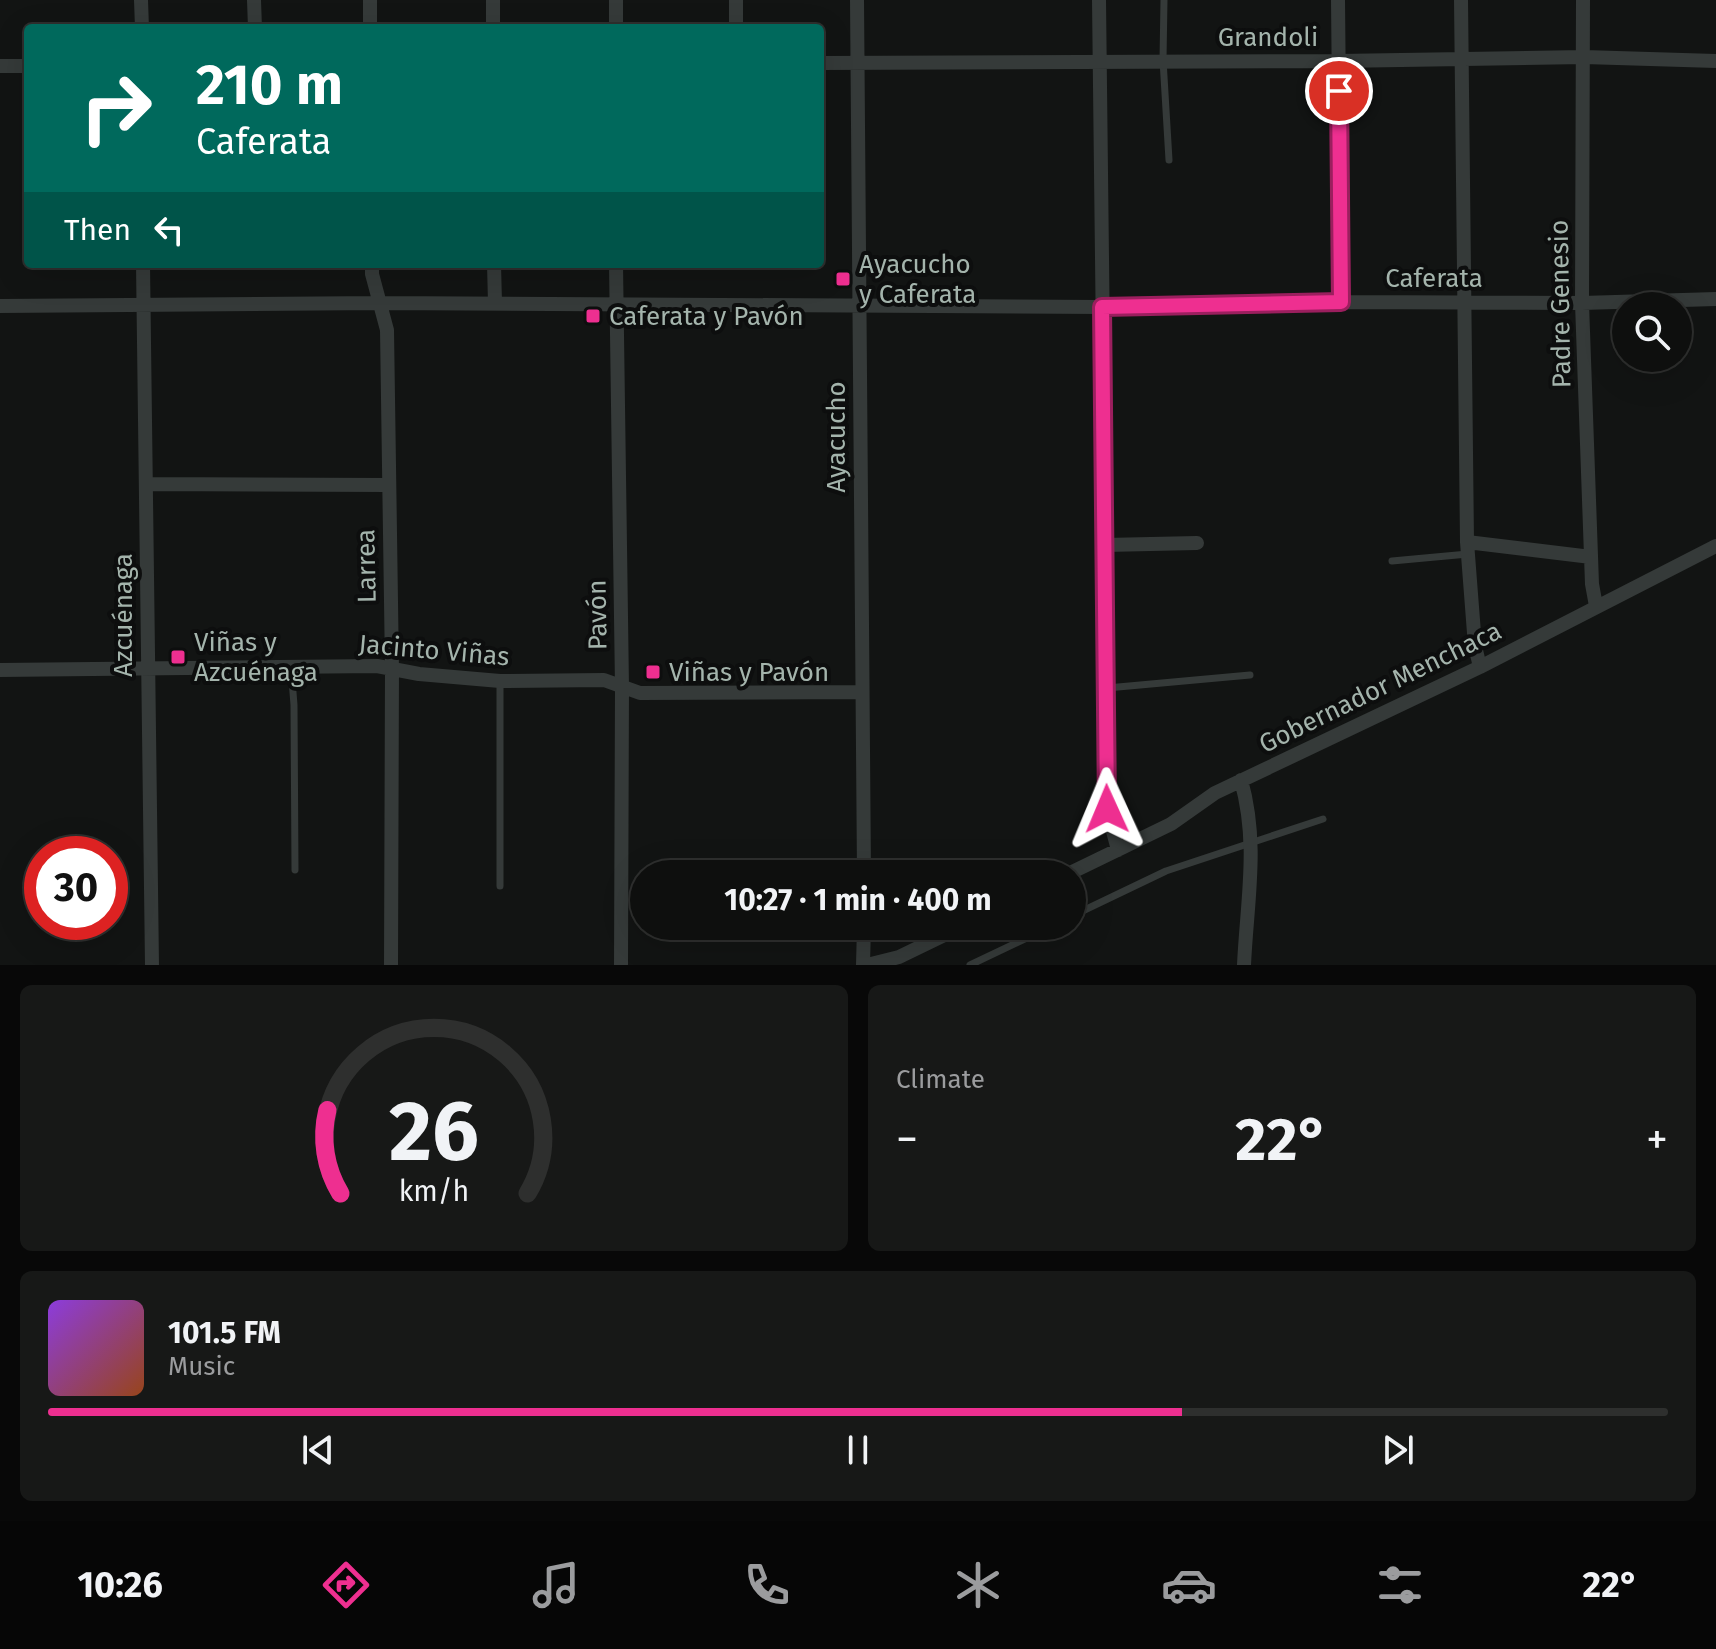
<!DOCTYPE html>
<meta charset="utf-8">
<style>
body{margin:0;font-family:"Fira Sans",sans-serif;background:#171817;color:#f1f3f6;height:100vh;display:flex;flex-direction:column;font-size:30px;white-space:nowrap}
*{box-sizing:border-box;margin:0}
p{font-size:26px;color:#9b9c9e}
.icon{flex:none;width:44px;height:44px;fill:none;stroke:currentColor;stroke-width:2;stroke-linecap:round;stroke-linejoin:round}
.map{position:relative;height:965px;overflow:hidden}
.panel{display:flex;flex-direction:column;gap:20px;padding:20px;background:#080808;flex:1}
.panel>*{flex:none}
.banner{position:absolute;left:24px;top:24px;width:800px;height:244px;border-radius:8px;box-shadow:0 8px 32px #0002,0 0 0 2px #2e2f2e;background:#00695c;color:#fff;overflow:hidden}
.buttons{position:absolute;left:1612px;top:292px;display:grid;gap:16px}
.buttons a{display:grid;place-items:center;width:80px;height:80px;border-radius:50%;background:#0e0f0e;box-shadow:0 8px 32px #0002,0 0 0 2px #2e2f2e;font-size:40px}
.speed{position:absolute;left:24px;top:836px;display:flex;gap:16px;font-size:40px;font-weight:700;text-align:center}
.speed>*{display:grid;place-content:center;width:104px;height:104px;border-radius:50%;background:#0e0f0e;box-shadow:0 8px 32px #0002,0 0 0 2px #2e2f2e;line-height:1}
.speed .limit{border:12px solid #d22;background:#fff;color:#111}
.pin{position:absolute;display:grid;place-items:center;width:68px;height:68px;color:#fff;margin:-34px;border:4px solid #fff;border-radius:50%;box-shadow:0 2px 8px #0007}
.me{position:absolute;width:88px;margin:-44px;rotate:359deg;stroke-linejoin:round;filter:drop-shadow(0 0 6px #0008)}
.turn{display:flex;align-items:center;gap:28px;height:168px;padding:0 40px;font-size:36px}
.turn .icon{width:104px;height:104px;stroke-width:2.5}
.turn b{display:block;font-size:56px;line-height:68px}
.then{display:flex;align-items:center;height:76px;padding:0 40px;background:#0003;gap:16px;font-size:30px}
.big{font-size:60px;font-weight:700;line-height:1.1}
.panel .card{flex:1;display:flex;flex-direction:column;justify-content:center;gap:12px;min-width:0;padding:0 28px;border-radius:12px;background:#171817}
.panel .dial{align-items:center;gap:0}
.dial svg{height:208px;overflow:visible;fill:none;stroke:#2e2f2e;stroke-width:7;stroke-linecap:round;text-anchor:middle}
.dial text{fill:#f1f3f6;stroke:none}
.song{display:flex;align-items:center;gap:24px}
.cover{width:96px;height:96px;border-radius:12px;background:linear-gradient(135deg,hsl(270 70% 55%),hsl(20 70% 35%))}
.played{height:8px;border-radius:4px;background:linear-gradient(90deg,#ee2f90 70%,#2e2f2e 70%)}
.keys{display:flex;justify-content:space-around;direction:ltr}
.heat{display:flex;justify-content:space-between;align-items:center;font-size:44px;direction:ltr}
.panel .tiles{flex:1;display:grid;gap:20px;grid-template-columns:1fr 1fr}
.card:last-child{grid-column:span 2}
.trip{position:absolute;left:630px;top:860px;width:456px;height:80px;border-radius:40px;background:#0e0f0e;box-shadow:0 8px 32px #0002,0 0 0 2px #2e2f2e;font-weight:700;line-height:80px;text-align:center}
.dock{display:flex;height:128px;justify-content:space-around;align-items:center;background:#060606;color:#9b9c9e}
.dock .icon{width:56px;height:56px}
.dock .selected{color:#ee2f90}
.dock b{font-size:36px;color:#f1f3f6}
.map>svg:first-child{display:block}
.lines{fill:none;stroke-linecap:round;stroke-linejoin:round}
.lane{stroke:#353a39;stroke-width:7}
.street{stroke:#353a39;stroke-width:14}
.route-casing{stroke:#9b1f5e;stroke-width:20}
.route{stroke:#ee2f90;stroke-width:14}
.poi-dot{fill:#ee2f90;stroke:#0d0e0e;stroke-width:3}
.labels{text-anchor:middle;stroke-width:8;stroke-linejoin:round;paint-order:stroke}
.street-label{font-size:26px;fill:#a4b4ac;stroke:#0d0e0e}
.poi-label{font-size:26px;fill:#a4b4ac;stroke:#0d0e0e;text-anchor:start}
</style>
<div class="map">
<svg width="1716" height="965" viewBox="0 0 1716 965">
<rect width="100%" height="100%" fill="#121413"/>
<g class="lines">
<!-- lane -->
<path class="lane" d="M1164,0L1163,60L1169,160
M1392,561L1468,554
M291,667L294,705L295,870
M1107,688L1250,675
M500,886V681
M1072,916L1166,871L1323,819
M970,965L1052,926"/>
<!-- street -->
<path class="street" d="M141,0L142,28
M254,0L255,28
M370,0V28
M616,0V28
M857,0L864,874
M1099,0L1107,688L1106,792L1107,809L1118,850
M1338,0L1341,302
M1461,0L1467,542L1475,646L1480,667
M1583,0L1582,303L1592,584L1596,606
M493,28V0
M736,28V0
M820,63L1339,61L1584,57L1716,61
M0,66H28
M143,264L152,965
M372,264V274L387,330L392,669L391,965
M494,264L495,303
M616,264L622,687L621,965
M0,306L380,303L1102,307L1341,302L1582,303L1716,299
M146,484L388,485
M1467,542L1591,557
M1105,545L1197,543
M0,670L377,666L419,674L500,681L604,680L640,693L861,692
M1241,780C1259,844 1247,900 1244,965
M1068,874L1171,824L1215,793L1480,667L1716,546
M863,965L864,926
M867,965L899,957L963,926"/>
</g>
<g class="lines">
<defs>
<path id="route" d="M1107,809L1102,307L1341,302L1339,91"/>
</defs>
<!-- route casing -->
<use href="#route" class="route-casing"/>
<!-- route -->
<use href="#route" class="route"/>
</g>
<!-- markers -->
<g class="poi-dot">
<rect x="835" y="271" width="16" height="16" rx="4"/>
<rect x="585" y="308" width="16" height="16" rx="4"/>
<rect x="170" y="649" width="16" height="16" rx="4"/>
<rect x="645" y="664" width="16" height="16" rx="4"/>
</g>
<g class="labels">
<!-- street labels -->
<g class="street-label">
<text x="1268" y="46">Grandoli</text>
<text x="1434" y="287">Caferata</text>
<text transform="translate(1560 304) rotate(-91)" y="9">Padre Genesio</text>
<text transform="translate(836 437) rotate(-90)" y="9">Ayacucho</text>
<text transform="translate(366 566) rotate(-91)" y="9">Larrea</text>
<text transform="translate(123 615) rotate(-90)" y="9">Azcuénaga</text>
<text transform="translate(597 615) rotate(-91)" y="9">Pavón</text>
<text transform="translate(434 650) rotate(5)" y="9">Jacinto Viñas</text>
<text transform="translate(1380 687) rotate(-26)" y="9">Gobernador Menchaca</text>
</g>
<!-- poi labels -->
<g class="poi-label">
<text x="859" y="273">Ayacucho<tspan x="859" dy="30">y Caferata</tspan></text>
<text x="609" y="325">Caferata y Pavón</text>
<text x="194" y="651">Viñas y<tspan x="194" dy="30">Azcuénaga</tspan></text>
<text x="669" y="681">Viñas y Pavón</text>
</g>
</g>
</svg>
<div class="buttons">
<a><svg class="icon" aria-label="search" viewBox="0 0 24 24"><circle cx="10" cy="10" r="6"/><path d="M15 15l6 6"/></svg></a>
</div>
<div class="speed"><div class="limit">30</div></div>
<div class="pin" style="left:1339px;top:91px;background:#d93025"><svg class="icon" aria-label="arrive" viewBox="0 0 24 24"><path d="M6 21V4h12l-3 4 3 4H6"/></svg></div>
<svg class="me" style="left:1107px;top:809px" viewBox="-20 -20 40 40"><path d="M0-17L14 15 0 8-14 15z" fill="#ee2f90" stroke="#fff" stroke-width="4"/></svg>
<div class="trip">10:27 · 1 min · 400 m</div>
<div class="banner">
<div class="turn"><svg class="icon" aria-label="right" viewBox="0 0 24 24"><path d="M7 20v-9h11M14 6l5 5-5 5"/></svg><div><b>210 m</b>Caferata</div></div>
<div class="then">Then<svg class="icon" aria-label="left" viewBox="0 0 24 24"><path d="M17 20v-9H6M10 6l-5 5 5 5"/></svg></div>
</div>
</div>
<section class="panel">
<div class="tiles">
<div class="card dial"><svg viewBox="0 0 100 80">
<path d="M14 69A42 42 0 1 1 86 69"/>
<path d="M14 69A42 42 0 0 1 9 37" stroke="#ee2f90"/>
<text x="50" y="56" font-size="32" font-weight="700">26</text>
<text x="50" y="72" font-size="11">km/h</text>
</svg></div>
<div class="card"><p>Climate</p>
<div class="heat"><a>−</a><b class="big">22°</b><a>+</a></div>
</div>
<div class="card">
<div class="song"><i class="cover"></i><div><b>101.5 FM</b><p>Music</p></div></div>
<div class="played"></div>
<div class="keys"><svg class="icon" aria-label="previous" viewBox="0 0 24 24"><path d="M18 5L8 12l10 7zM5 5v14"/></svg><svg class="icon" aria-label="pause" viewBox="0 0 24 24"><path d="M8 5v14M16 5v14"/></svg><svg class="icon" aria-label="next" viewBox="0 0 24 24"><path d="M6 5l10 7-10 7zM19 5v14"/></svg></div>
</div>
</div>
</section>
<nav class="dock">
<b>10:26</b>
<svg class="icon selected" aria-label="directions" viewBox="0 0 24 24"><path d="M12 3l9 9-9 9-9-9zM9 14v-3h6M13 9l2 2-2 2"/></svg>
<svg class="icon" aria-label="music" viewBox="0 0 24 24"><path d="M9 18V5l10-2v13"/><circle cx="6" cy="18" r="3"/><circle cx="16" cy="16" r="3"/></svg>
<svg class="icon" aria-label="phone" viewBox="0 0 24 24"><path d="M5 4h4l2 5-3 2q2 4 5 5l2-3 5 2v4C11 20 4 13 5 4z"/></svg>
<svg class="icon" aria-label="climate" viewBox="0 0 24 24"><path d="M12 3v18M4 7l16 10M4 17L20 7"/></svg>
<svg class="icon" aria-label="car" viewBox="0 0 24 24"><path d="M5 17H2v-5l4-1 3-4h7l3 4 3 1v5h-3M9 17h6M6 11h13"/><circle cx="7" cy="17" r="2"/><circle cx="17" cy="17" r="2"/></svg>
<svg class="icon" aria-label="filters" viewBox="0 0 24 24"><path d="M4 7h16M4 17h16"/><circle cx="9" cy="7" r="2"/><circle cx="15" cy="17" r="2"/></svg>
<b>22°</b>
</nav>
